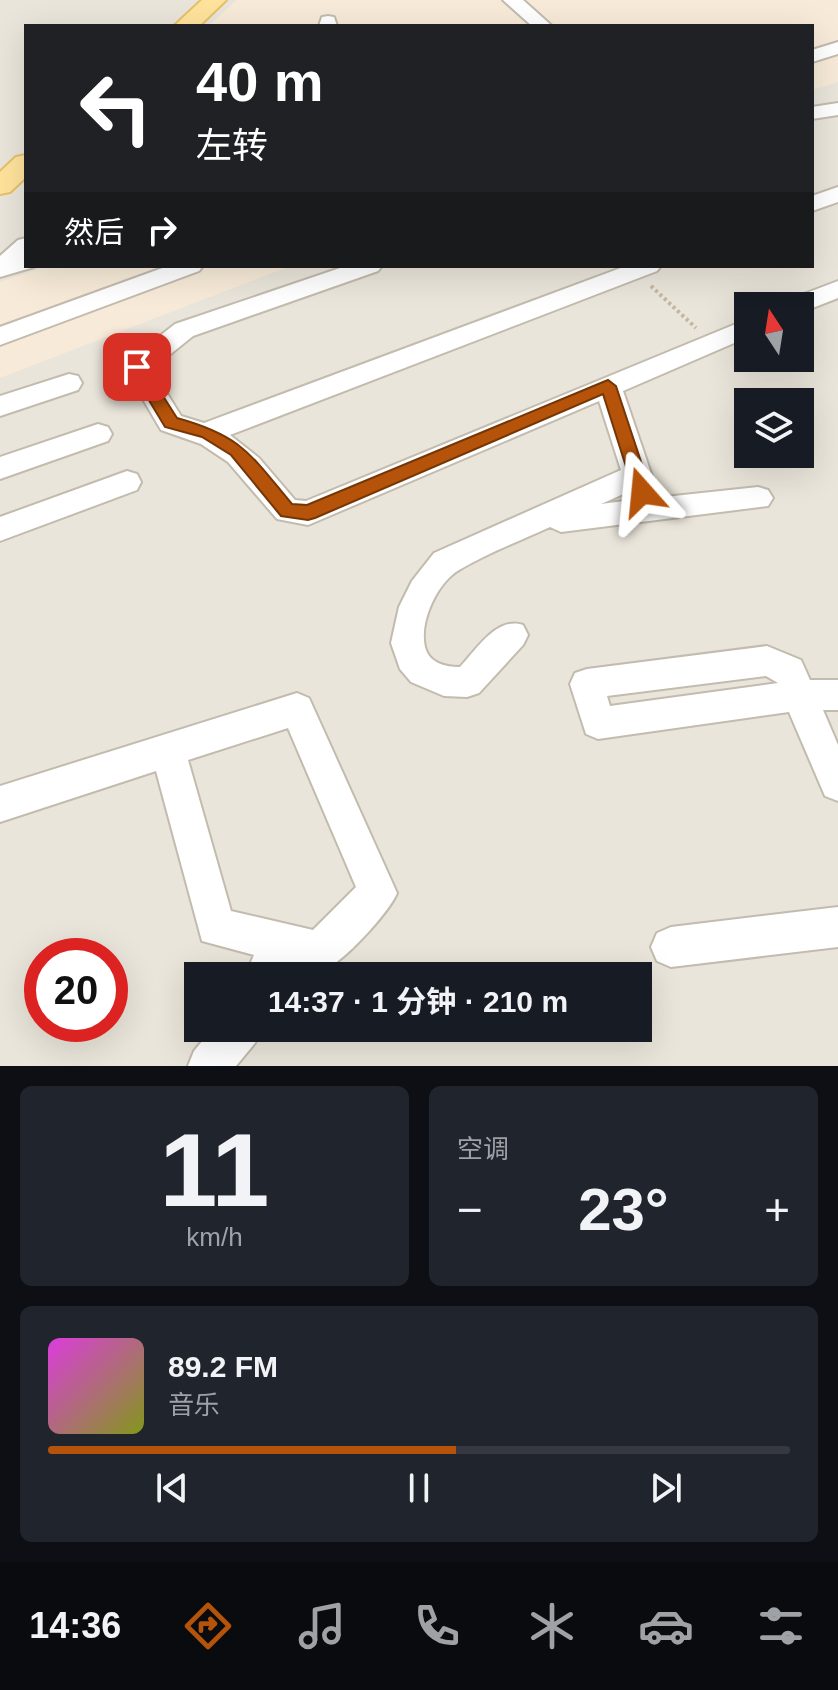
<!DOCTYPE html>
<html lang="zh">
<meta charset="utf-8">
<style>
body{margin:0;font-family:Helvetica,"Noto Sans SC",sans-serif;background:#20242c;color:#f1f3f6;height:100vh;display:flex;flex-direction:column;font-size:30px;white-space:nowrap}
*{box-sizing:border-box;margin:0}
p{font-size:26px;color:#9ea1a6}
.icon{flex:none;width:44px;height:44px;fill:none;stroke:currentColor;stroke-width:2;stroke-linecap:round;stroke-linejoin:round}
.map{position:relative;height:1066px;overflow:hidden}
.details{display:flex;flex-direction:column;gap:20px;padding:20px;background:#0d0f14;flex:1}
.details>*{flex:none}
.guide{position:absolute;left:24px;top:24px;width:790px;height:244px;border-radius:0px;box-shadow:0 8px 32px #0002;background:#202124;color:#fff;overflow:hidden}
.needle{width:52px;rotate:348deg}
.buttons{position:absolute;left:734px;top:292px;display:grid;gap:16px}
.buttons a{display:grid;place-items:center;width:80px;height:80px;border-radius:0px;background:#171b24;box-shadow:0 8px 32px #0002;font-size:40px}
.speed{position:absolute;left:24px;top:938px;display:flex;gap:16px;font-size:40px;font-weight:700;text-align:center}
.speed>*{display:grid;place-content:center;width:104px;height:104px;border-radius:50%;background:#171b24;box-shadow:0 8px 32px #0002;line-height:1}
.speed .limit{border:12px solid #d22;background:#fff;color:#111}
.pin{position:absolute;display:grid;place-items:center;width:68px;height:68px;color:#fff;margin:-34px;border-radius:16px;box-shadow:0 4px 12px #0006}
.me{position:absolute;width:88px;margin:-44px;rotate:342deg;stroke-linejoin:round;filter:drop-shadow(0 0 6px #0008)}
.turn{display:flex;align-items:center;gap:28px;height:168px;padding:0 40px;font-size:36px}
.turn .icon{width:104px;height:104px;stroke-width:2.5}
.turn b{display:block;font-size:56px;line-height:68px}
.then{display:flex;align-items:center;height:76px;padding:0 40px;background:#0003;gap:16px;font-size:30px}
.big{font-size:60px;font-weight:700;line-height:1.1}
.details .card{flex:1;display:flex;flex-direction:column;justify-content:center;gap:12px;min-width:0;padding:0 28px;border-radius:12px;background:#20242c}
.details .dial{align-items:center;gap:0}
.dial b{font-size:104px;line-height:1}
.song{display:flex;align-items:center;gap:24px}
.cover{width:96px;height:96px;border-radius:12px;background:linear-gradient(135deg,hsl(300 70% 55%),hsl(70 70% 35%))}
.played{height:8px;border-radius:4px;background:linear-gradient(90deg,#b45309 55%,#363941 55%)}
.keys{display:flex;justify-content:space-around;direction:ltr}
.heat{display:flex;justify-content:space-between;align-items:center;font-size:44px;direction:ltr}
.details .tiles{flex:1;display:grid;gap:20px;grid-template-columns:1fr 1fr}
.card:last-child{grid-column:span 2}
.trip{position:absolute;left:184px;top:962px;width:468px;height:80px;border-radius:0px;background:#171b24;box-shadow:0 8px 32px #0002;font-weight:700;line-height:80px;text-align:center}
.tab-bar{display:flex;height:128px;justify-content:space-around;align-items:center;background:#090b0e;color:#9ea1a6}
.tab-bar .icon{width:56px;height:56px}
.tab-bar .active{color:#b45309}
.tab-bar b{font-size:36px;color:#f1f3f6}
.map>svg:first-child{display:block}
.residential{fill:#eae5da;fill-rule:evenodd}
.commercial{fill:#f7ead8}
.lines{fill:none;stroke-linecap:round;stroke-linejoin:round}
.minor-casing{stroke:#c2bbae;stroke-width:4}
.major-casing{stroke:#e6c16a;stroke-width:4}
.path{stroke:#c4b79f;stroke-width:4;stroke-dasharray:3 3;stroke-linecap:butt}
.minor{fill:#fff;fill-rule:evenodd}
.major{fill:#ffe39c;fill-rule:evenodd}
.route{fill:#b45309;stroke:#753606;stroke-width:2}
</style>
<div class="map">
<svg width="838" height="1066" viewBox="0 0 838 1066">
<rect width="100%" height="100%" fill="#f6f3ec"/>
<!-- residential -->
<path class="residential" d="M0,0H838V1066H0ZM26,26H812V266H26ZM748,306H800V358H748ZM748,402H800V454H748ZM42,956H110V1024H42ZM198,976H638V1028H198Z"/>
<!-- commercial -->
<path class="commercial" d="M237,0H838V82L812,90V26H208Z
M49,266H290L0,378V282Z"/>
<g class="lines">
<defs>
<path id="minor" d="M503,0H523L552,26H532Z
M328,16L334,17L337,26H319L322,17Z
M838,42V54L812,62V50Z
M838,103V115L812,119V107Z
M838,187V202L812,211V196Z
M26,238V266L34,267L0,277V256L18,240Z
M168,266H203L199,271L0,345V327Z
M346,266H382L378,271L193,336L152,369L181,416L204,423L626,266H661L657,271L230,435L259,458L295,500L306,501L748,319V337L623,391L658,494L655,498L758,487L768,490L773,498L768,506L561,532L550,527C520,541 487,553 459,570C437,583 419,622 425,647C429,663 445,667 460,667C477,649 497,616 523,625L528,635L523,645L479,693L467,697L444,696L411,682L400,669L391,643L399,607L412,581L434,553L621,470L599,401L308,525L277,519L228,462L201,444L161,430L124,367L128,361L175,324ZM628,492L632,500L601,504Z
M838,281V298L800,313V306H785L788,300Z
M69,374L78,376L82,383L78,390L0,416V396Z
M98,424L108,427L112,434L108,441L0,479V457Z
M127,471L137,474L141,482L137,490L0,541V517Z
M767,646L801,660L810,680H838V710H823L838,745V801L825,796L789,712L598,739L586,734L570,684L575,673L587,669ZM766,676L778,683L610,706L607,696Z
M297,693L309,698L397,893C390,911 341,966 322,970C313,972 300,966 291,964L285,976H245L254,955L202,941L156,771L0,822V786ZM288,728L356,887L313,930L231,911L188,760Z
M838,907V947L671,967L657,961L651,947L657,933L671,927Z
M213,1028H261L255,1043L236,1066H188L194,1051Z"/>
<path id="major" d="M202,0H226L199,26H174Z
M26,155V177L10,192L0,194V172L16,157Z"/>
</defs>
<!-- minor casing -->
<use href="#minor" class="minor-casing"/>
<!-- major casing -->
<use href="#major" class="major-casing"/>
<!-- path -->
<path class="path" d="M651,286L696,328"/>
<!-- minor -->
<use href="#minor" class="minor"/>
<!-- major -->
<use href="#major" class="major"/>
</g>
<!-- route -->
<path class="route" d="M137,361L142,363L177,418C242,436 250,454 292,504L307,505L608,380L616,386L651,492L642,499L634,492L603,394L315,518L308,520L281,516L231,455L202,437L165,427L129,367Z"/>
</svg>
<div class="buttons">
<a><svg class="needle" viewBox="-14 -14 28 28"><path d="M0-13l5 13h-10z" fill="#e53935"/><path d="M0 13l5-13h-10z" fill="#9ea1a6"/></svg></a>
<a><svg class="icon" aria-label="layers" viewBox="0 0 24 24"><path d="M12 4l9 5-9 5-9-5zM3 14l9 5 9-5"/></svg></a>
</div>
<div class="speed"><div class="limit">20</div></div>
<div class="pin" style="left:137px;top:367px;background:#d93025"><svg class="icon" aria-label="arrive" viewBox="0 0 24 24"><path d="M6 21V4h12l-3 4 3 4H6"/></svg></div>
<svg class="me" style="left:642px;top:492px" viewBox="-20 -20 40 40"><path d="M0-17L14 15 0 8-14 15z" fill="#b45309" stroke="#fff" stroke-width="4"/></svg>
<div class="trip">14:37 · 1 分钟 · 210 m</div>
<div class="guide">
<div class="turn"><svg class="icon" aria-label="left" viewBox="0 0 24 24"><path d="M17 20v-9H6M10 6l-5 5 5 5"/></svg><div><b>40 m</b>左转</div></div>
<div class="then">然后<svg class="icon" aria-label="right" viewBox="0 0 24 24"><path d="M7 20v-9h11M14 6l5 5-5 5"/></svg></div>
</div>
</div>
<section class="details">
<div class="tiles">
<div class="card dial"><b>11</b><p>km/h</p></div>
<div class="card"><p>空调</p>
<div class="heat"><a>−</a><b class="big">23°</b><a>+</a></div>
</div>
<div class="card">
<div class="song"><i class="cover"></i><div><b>89.2 FM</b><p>音乐</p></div></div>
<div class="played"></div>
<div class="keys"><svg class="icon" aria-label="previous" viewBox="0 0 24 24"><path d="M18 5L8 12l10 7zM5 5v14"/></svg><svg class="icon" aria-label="pause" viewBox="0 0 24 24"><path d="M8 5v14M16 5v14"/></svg><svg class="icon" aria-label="next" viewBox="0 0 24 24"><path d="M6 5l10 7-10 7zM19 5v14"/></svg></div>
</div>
</div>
</section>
<nav class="tab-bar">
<b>14:36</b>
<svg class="icon active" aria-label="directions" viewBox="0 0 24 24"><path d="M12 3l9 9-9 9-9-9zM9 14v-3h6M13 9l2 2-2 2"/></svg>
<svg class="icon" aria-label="music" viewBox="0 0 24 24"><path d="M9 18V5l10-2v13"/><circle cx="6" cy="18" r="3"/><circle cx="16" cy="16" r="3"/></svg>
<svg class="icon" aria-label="phone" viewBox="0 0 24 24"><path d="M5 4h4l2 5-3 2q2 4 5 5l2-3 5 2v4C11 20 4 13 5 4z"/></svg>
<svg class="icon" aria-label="climate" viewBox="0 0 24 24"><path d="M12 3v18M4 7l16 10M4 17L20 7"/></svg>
<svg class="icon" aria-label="car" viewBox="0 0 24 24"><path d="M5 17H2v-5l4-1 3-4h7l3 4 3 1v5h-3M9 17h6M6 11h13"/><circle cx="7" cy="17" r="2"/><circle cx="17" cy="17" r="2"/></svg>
<svg class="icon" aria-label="filters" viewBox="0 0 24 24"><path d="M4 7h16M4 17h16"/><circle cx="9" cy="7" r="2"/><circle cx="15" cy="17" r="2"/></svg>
</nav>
